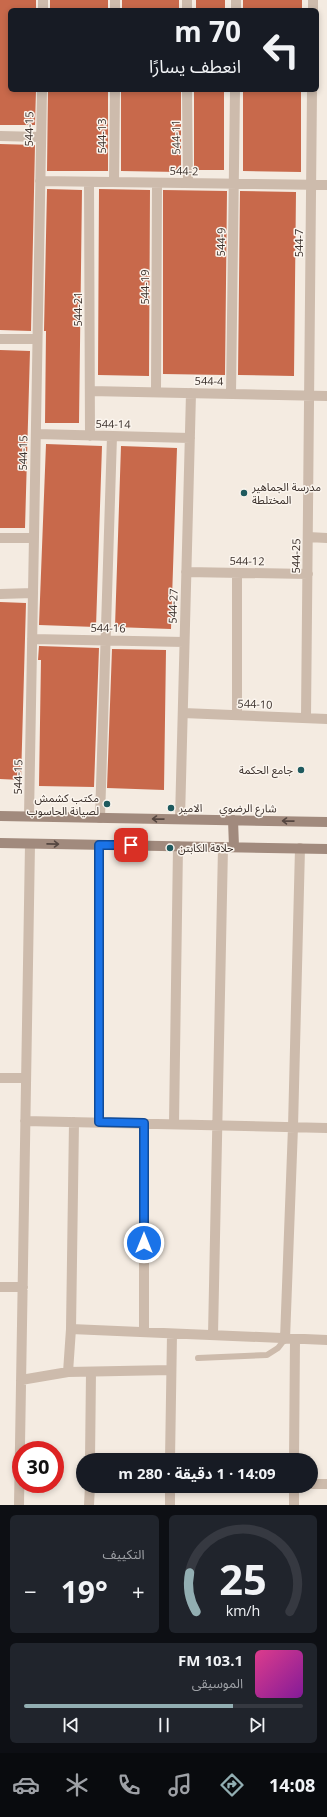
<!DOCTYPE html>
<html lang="ar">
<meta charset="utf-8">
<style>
body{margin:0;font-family:"Open Sans","Noto Sans Arabic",sans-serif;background:#20242c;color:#f1f3f6;direction:rtl;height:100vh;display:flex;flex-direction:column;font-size:15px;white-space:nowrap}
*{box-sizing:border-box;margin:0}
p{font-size:13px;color:#9ea1a6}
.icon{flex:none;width:22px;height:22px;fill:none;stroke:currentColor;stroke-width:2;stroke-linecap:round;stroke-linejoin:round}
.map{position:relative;height:1505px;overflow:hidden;direction:ltr}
.panel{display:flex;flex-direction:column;gap:10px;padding:10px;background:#0d0f14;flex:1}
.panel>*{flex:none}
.banner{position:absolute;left:8px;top:8px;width:311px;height:84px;border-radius:6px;box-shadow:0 2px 6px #0003;direction:rtl;background:#171b24;color:#f1f3f6;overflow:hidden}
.speed{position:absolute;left:12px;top:1441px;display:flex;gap:8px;font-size:20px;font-weight:700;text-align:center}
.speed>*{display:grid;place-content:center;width:52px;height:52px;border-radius:50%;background:#171b24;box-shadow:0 2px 6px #0003;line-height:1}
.speed .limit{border:6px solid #d22;background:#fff;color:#111}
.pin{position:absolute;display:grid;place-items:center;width:34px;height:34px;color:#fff;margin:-17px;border-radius:8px;box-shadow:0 2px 6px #0006}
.me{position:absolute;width:44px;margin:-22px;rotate:0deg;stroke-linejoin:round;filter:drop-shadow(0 0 3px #0008)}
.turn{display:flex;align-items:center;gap:14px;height:84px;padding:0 12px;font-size:18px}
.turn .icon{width:52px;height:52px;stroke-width:2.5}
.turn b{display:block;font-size:28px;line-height:34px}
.big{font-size:30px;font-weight:700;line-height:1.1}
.panel .card{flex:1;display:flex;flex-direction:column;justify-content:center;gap:6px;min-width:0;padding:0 14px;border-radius:6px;background:#20242c}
.panel .dial{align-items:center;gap:0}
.dial svg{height:104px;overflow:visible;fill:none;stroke:#363941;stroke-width:7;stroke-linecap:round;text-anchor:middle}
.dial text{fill:#f1f3f6;stroke:none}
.song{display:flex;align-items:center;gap:12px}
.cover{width:48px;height:48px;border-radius:6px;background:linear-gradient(135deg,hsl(330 70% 55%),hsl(290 70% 35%))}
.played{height:4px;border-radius:2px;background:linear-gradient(90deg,#92aeb2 75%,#363941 75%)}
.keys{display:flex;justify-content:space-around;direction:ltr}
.heat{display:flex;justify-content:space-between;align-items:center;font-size:22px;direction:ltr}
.panel .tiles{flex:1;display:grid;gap:10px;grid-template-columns:1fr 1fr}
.card:last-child{grid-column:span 2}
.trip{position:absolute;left:76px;top:1453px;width:242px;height:40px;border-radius:20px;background:#171b24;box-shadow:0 2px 6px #0003;font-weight:700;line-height:40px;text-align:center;direction:rtl}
.menu{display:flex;height:64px;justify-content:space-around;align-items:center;background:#090b0e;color:#9ea1a6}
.menu .icon{width:28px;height:28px}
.menu .selected{color:#92aeb2}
.menu b{font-size:18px;color:#f1f3f6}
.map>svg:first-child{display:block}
.building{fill:#c8694b}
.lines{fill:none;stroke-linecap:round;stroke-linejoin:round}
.lane{stroke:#cdbbac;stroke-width:6}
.street{stroke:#cdbbac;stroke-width:10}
.secondary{stroke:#a18a7d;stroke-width:10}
.oneway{stroke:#544640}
.route-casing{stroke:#114b97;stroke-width:10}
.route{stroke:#1a73e8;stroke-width:7}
.poi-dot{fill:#1f5a5e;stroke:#fbf5ee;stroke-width:1.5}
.labels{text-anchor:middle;stroke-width:3;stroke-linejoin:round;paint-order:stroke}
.street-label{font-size:11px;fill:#3b302b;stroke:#fbf5ee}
.poi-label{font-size:11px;fill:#3b302b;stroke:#fbf5ee;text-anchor:start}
</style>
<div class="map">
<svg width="327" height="1505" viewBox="0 0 327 1505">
<rect width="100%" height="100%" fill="#f4ebe1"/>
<!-- building -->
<path class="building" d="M0,0H36V10H10V90H36L35,125H0Z
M50,0H108V10H50Z
M122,0H179V10H122Z
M196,0H225V10H196Z
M243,0H302V10H243Z
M48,90H108V171H47Z
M121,90H181V170H179V172L121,171Z
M194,90H224V170H194Z
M243,90H301V172L243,171Z
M0,144L35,145L31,331L0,330Z
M47,189L82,190L79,423H45L46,331H44Z
M99,189L150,190L149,376L98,375Z
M163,190L227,191L225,375L163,374Z
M240,191L296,192L294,376L238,375Z
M0,350L30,351L25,528H0Z
M46,444L102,446L96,627L39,625Z
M121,446L177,448L171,629L115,627Z
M0,602L26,603L21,780L0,779Z
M39,646L99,648L94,787L39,786L41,660H38Z
M112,649L166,650L164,790L107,788Z"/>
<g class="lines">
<!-- lane -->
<path class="lane" d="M198,1358L267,1355L278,1348L285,1339"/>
<!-- street -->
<path class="street" d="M187,0V10
M43,10V0
M115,10V0
M236,10V0
M313,10V0
M187,90L188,183
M0,136L41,137
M40,181L327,185
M89,182L90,436
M114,182L115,90
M0,339H37
M90,391L327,396
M156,392L157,183
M231,394L235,90
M36,434L190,438
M308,537L327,538
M0,538H34
M186,572L308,574
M237,573V715
M0,594L33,593
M32,639L184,642
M183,713L327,719
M306,718L312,90
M29,816L42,90
M100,818L112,436
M180,819L191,393
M99,845V1122
M0,1078H26
M25,1121L327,1128
M144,1123V1332
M174,1124L178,846
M0,1287H23
M71,1329L327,1340
M213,1335L223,847
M285,1339L293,1127L300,848
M68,1372L71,1329L74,1122
M21,1380L68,1372L171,1370
M90,1460L91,1372
M170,1460L172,1334
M294,1460L295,1339
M311,1484H327
M19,1505L30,844
M89,1505L90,1486
M170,1505V1486
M294,1505V1486"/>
<!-- secondary -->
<path class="secondary" d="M0,816L327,822
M233,820L234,847
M0,843L327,849"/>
</g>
<!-- one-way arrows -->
<defs><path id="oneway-shaft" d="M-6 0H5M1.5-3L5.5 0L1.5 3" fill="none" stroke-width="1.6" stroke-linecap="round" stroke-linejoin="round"/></defs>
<g class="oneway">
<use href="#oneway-shaft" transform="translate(158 819) rotate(-179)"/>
<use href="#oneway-shaft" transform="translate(288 821) rotate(-179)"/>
<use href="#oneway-shaft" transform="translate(53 844) rotate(1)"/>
</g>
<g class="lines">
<defs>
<path id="route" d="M131,845H99V1122L144,1123V1243"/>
</defs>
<!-- route casing -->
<use href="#route" class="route-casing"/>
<!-- route -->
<use href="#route" class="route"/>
</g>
<!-- markers -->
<g class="poi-dot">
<circle cx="244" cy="493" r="4"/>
<circle cx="301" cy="770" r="4"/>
<circle cx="107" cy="804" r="4"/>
<circle cx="171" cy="808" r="4"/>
<circle cx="170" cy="848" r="4"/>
</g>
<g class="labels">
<!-- street labels -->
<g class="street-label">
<text transform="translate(29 129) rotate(-89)" y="4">544-15</text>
<text transform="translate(102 136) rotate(-90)" y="4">544-13</text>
<text transform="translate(176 137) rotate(-91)" y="4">544-11</text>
<text transform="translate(184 171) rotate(1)" y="4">544-2</text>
<text transform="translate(221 242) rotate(-89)" y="4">544-9</text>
<text transform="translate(299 243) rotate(-90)" y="4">544-7</text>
<text transform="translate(145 287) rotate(-90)" y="4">544-19</text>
<text transform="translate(78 309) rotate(-90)" y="4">544-21</text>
<text transform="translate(209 381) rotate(1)" y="4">544-4</text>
<text transform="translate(113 424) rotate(1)" y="4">544-14</text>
<text transform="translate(23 453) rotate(-89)" y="4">544-15</text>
<text transform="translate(296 556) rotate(-89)" y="4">544-25</text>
<text transform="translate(247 561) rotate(1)" y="4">544-12</text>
<text transform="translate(173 606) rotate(-88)" y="4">544-27</text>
<text transform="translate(108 628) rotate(1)" y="4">544-16</text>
<text transform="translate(255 704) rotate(2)" y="4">544-10</text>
<text transform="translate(18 777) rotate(-89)" y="4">544-15</text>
<text transform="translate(248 808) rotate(1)" y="4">شارع الرضوي</text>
</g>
<!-- poi labels -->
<g class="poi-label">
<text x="252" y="491">مدرسة الجماهير<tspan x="252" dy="13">المختلطة</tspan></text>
<text x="293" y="774" text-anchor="end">جامع الحكمة</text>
<text x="99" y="802" text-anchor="end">مكتب كشمش<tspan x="99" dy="13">لصيانة الحاسوب</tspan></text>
<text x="179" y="812">الامير</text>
<text x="178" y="852">حلاقة الكابتن</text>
</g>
</g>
</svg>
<div class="speed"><div class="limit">30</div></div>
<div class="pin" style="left:131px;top:845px;background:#d93025"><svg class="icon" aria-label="arrive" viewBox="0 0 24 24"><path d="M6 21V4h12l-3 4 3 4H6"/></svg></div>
<svg class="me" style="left:144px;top:1243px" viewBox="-20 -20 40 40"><circle r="17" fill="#1a73e8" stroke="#fff" stroke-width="3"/><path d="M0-11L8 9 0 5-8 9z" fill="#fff"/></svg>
<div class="trip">14:09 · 1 دقيقة · 280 m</div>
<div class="banner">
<div class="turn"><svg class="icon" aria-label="left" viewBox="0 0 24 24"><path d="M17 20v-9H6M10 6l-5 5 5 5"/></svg><div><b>70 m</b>انعطف يسارًا</div></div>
</div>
</div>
<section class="panel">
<div class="tiles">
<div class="card dial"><svg viewBox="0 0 100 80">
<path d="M14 69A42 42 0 1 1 86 69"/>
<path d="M14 69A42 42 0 0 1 9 39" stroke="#92aeb2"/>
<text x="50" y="56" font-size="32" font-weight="700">25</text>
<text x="50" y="72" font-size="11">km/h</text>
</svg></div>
<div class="card"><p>التكييف</p>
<div class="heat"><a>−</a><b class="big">19°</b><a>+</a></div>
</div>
<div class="card">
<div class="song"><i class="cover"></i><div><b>103.1 FM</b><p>الموسيقى</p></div></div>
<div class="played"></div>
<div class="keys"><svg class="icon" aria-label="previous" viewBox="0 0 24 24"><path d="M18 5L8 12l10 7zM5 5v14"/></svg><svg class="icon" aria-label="pause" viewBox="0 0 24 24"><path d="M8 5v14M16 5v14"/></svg><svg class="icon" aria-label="next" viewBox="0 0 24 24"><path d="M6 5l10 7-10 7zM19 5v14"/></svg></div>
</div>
</div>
</section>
<nav class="menu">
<b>14:08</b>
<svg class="icon selected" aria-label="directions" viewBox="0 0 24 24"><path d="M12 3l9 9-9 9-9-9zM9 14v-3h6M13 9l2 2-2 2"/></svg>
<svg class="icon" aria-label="music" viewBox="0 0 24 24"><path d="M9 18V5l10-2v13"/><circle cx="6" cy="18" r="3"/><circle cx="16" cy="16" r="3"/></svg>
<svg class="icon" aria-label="phone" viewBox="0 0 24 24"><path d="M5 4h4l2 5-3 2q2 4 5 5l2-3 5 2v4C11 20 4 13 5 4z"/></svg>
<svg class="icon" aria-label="climate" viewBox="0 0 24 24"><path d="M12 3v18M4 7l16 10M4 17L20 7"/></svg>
<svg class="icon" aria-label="car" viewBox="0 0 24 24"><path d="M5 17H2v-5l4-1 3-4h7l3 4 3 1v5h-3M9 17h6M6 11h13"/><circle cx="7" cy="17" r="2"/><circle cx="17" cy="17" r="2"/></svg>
</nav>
